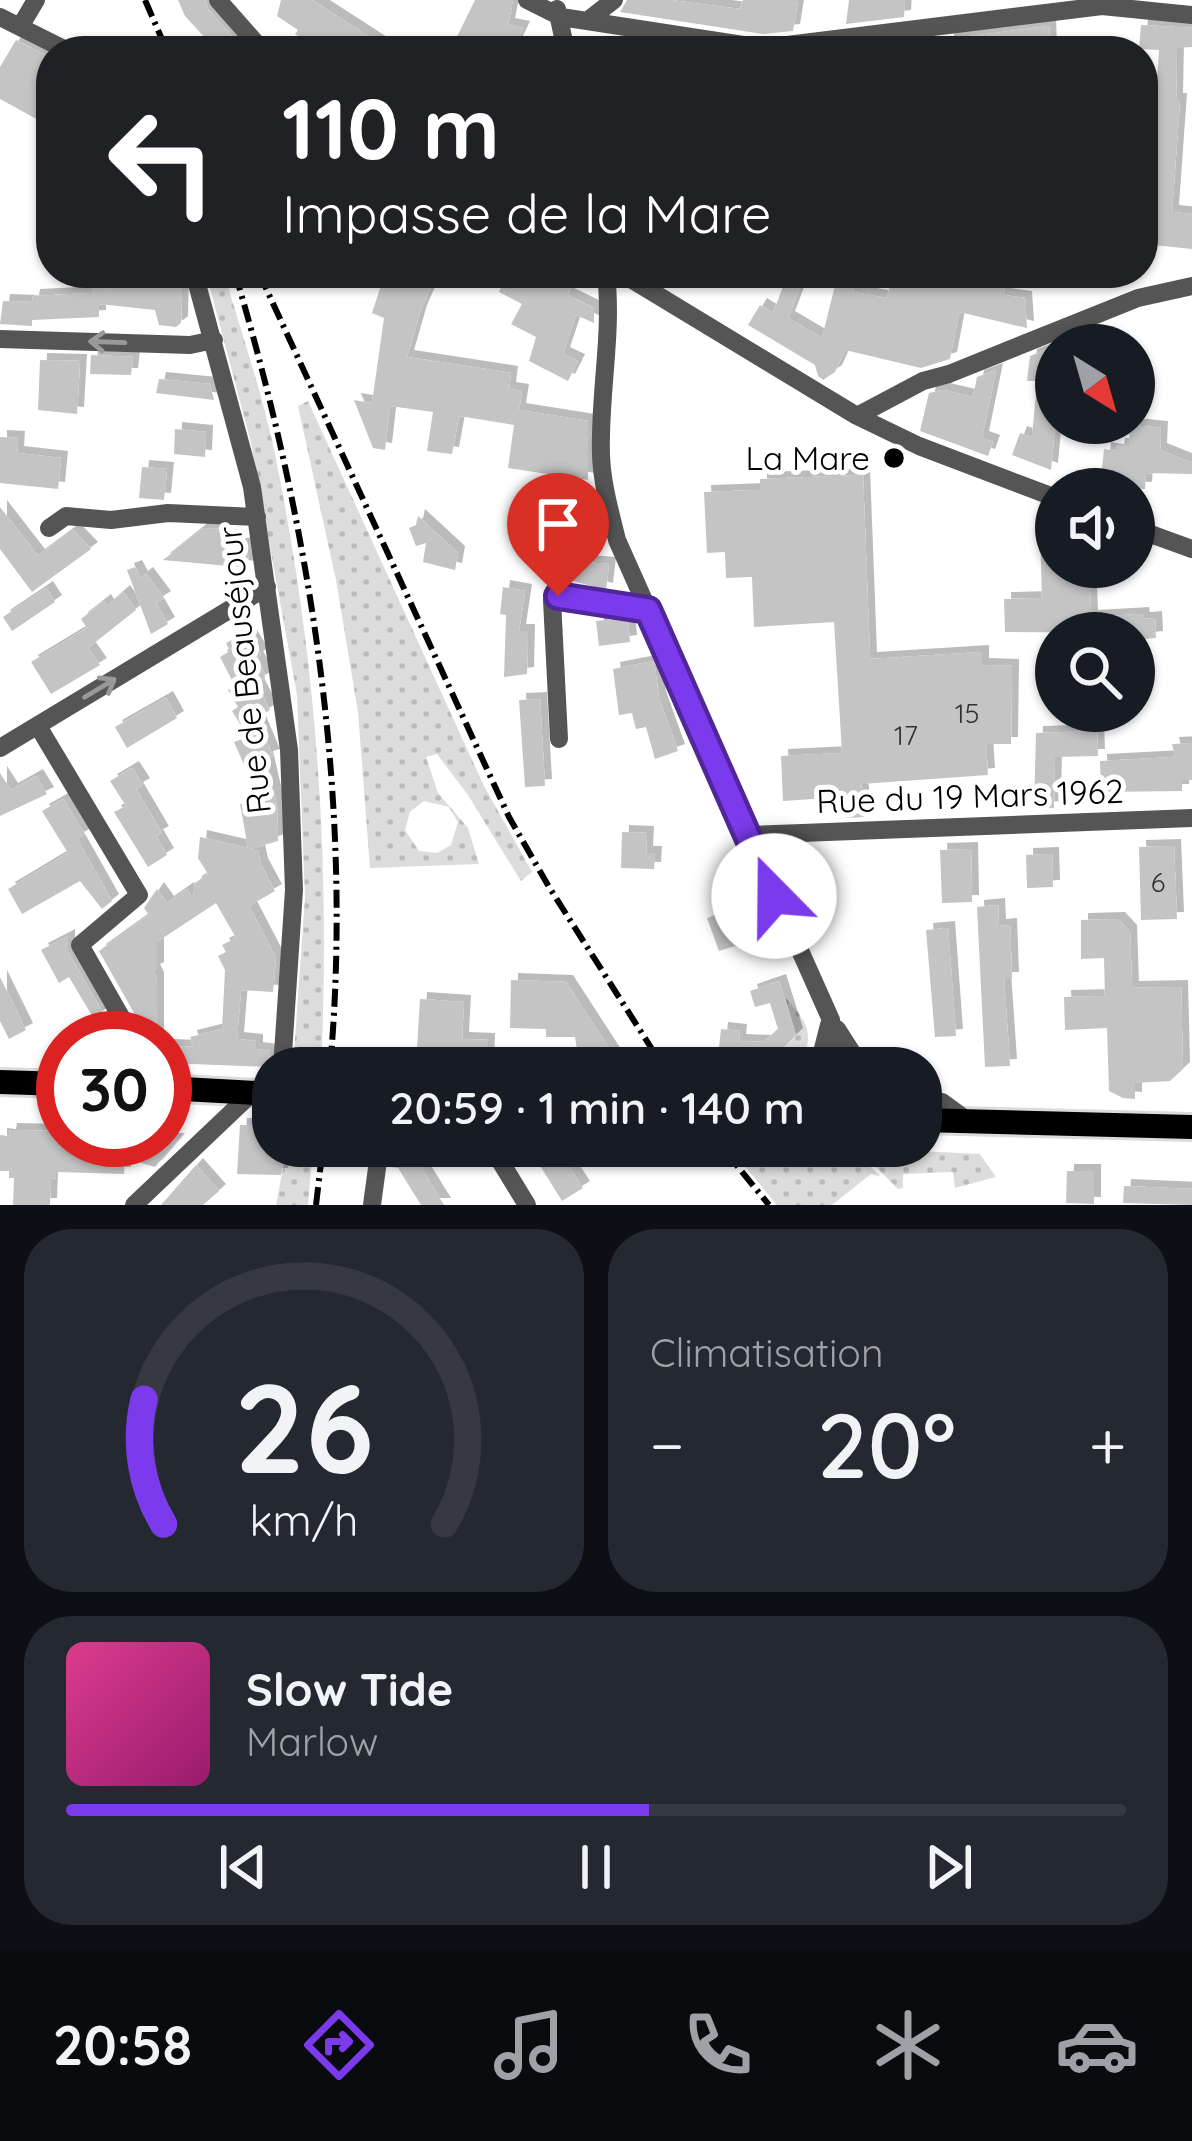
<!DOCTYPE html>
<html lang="fr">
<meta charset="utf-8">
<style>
body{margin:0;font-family:Quicksand,sans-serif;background:#242831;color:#f1f3f6;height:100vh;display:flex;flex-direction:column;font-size:45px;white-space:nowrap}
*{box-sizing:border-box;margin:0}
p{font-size:39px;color:#9ea1a6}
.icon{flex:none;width:66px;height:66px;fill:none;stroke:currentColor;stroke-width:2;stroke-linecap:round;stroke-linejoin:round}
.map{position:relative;height:1205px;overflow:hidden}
.panel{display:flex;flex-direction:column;gap:24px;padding:24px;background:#0d0f14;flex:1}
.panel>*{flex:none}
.hud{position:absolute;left:36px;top:36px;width:1122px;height:252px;border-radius:48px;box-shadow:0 3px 9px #0004;background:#202124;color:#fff;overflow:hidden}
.needle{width:78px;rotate:143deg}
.controls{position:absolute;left:1035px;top:324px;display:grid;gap:24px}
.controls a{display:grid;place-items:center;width:120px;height:120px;border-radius:50%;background:#171b24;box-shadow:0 3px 9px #0004;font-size:60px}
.speed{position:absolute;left:36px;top:1011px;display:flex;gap:24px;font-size:60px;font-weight:700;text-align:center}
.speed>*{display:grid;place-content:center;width:156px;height:156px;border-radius:50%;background:#171b24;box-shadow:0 3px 9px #0004;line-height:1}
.speed .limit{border:18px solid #d22;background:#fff;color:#111}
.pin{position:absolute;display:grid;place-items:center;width:102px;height:102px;color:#fff;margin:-123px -51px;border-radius:50% 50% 50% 0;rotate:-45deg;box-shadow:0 0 12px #0007}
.pin .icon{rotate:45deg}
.me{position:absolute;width:132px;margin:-66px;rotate:338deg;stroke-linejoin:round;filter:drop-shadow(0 0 9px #0008)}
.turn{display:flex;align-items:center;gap:42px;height:252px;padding:0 48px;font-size:54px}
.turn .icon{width:156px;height:156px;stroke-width:2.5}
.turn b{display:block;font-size:84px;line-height:102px}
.big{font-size:90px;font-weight:600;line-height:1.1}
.panel .widget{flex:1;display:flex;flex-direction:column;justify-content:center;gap:18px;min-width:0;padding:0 42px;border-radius:48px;background:#242831}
.panel .dial{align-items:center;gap:0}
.dial svg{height:312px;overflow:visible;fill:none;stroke:#363941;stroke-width:7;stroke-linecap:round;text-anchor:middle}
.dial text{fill:#f1f3f6;stroke:none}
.song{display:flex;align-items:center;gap:36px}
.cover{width:144px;height:144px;border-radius:18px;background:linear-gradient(135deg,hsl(330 70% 55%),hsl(320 70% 35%))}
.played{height:12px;border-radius:6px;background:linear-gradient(90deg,#7c3aed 55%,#363941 55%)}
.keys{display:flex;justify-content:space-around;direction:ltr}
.heat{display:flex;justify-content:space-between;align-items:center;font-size:66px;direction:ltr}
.panel .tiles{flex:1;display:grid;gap:24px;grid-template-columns:1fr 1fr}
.widget:last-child{grid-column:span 2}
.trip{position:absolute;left:252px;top:1047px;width:690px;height:120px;border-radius:48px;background:#171b24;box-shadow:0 3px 9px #0004;font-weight:600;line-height:120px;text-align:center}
.tabs{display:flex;height:192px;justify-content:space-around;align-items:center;background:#090b0e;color:#9ea1a6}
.tabs .icon{width:84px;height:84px}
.tabs .on{color:#7c3aed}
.tabs b{font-size:54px;color:#f1f3f6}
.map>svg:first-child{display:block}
.grass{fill:url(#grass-dots);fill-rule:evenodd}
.building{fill:#c4c4c4;filter:url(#shadow)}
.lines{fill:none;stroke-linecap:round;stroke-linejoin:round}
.major-casing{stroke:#dbdbdb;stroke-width:30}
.minor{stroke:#555;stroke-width:18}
.major{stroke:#000;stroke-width:24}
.rail{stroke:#000;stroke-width:6;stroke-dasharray:18 6 3 6;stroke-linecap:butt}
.oneway{stroke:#999}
.route-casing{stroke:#51269a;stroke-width:30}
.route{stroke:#7c3aed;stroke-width:21}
.poi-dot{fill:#000;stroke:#fff;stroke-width:4.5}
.labels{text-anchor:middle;stroke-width:10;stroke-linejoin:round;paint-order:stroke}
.number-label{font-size:27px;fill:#313131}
.poi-label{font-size:33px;fill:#000;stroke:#fff;text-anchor:end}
.street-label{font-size:33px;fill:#000;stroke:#fff}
</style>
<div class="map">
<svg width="1192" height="1205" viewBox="0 0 1192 1205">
<defs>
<pattern id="grass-dots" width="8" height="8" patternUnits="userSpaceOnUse" patternTransform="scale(3)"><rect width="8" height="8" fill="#dcdcdc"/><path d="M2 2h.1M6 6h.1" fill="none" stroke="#bbb" stroke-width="1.8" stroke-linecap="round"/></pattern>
<filter id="shadow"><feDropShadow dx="7" dy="-7" stdDeviation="0" flood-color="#0004"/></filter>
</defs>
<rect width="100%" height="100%" fill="#fff"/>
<!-- grass -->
<path class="grass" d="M206,273H224C240,328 259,384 272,440C316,648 331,856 321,1068H293L305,897L297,695L251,443Z
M308,401L484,786L532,872L521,881L468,795L437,754L426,757L438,793L468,828L479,864L370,868L358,712L336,580L298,406ZM424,801L449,807L458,822L451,845L437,853L419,851L405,830L410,812Z
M785,997C809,1023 817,1038 796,1068H696L689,1056L769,1060L796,1035Z
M287,1146H313L308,1205H276Z
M728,1146C780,1146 843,1134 880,1176L871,1174L832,1205H777Z
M857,1148L980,1154L996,1177L955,1188L953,1172L903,1174V1188L898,1189Z"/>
<!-- building -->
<path class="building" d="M178,0H205L208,9L245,51H194L206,39L185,16Z
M281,0H312L391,51H321L295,34L298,30L277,16Z
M475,0H513L508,25L523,28L512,51H450Z
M627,0H670L740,9L743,0H798L793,31L763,34L620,12Z
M849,0H905L904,17L846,24Z
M1141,25L1192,28V47L1177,48L1176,100H1180L1172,212L1192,214V249L1144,244L1152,155L1143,154V139H1153L1159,50L1139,49Z
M1049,26L1050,51H949L947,43V39Z
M16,40L51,58V127L0,99V67Z
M385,273H437L420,312L407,357L511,373L509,389L522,391L519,410L588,421V480L577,478L571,524L548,521L554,475L508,468L514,425L459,416L452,454L427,451L433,412L390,406L385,450L373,448L354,400L372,403L384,318L372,313Z
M507,273H580L567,295L594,308V323L576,315L563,354L578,361L568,381L529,361L536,337L511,324L522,304L499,292Z
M788,273H805L788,318L822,338L838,273H857L853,292L887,298L893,273H1000L998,278L1007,280L1003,295L1025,298L1027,328L959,312L950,359L921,368L845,350L835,372L823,380L818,376L815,365L748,325L760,305L773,313Z
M115,276L182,281L181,323L176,327L159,325L155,310L99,304V317L32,320V326L0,324L3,301L32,302L33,296L92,293V287L114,289Z
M1056,346V415L1051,470L1012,455L1020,433L1032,437L1037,381H1027L1030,356Z
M91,355L133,357L131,375L90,374Z
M40,360L80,361L77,414L38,410Z
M996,370L982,438L993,442L988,456L920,431L929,393L943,390L973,397L977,377Z
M159,379L210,384L214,400L156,393Z
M1130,425L1161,428L1160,450L1192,463V474L1146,473L1145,489L1100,487L1104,449L1117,451L1118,445H1129Z
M175,429L206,432L205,457L174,454Z
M0,437L18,438L17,453L61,458L58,489L0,483Z
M142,467L167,469L164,500L139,498Z
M863,475L870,659L982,652V665L1012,666L1011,744H986L988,775L861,784L864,817L846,818L844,797L783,801L781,756L842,753L834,622L754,627L752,577L726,578L725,552L707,553L704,492L760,490V479Z
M0,507L38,556L73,530L91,549L32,592L0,549Z
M418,516L458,553L455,570L423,562L426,543L416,546L409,528L416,525Z
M203,528L223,529L221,548L246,544L250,568L163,560Z
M1040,535H1056V567H1089L1091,617L1142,614L1143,619L1155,618L1156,638L1134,640V633L1005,632L1004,599L1042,598Z
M558,560L609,564L606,590L558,577Z
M135,567L141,578L146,574L164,598L156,603L168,624L151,634L127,570Z
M503,587L525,591L519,631H528L527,674L504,677L506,615L500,614Z
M46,588L55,602L12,631L3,617Z
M123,592L136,610L88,648L100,665L51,694L31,662L87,628L81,619L104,601L107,606Z
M618,619L628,622L630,642L599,646L596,621Z
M247,632L261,655L256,658L264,672L265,678L256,683L270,710L257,718L273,756L266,758L277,806L278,841L250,849L258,851L261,865L275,891L249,906L276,958L273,992L241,990L237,1039L256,1041V1049L270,1051L269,1067L165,1063V1046L193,1047L190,1037L222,1029L225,970L218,956L226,952L222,945L236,938L216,903L157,942V969L153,971L157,979V1036L142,1027L99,951L149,915L144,908L157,889L167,903L187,889L193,900L195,883L208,874L198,858L200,837L248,848L240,804L250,802L247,786L253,785L234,742L248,737L232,711L238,707L228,690L235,686L220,657L230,651L226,643Z
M654,661L659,698L678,751L655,759L646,727L636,729L632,713L619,715L613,669Z
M166,698L177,718L127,748L115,727Z
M540,699L545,786L525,787L519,700Z
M1097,731L1098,756L1055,757L1054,808L1034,809L1036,733Z
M1192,743V780H1182V791L1101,792L1100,761L1175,757L1172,744Z
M132,768L143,785L136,789L162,833L156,836L167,855L148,867L114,812L126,806L110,781Z
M0,773L11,790L36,776L47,794L0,816Z
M63,799L85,834L77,839L112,901L102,909L80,881L22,914L8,889L68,853L42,811Z
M622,832L647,833L646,853H655L654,869L621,868Z
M1174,846L1177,919L1141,920L1139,847Z
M971,849L972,902L942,903L940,850Z
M1052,854L1053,887L1027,888L1026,855Z
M998,905L999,926L1010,925L1012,979H1004L1010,1066L985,1067L977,907Z
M728,910L744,943L719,951L707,918Z
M1118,919L1130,932L1132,988L1181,987L1183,1069L1170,1081L1135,1083V1099L1123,1098L1109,1091L1107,1028L1065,1030L1064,997L1105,996L1104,958L1081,959V920Z
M948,928L956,1036L935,1037L926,930Z
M68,936V952L103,1013L94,1019L69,977L59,983L41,950Z
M0,977L26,1030L9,1039L0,1021Z
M511,980L566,982L614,1056L611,1068H580L575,1037H546V1029L510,1028Z
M779,981L796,1035L769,1061L718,1057L721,1029L740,1031L739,1041L764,1042L778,1029L770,1003L755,1007L750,991Z
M420,999L464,1002L462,1039L488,1040L487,1068H411L413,1049H417Z
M257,1118L273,1119V1146H287L281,1175L237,1174L240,1125H257Z
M10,1130L56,1131V1137L63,1140H178L155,1167L125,1158L124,1174L56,1172V1178L51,1179L50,1205H13L14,1178H9V1171H0V1135L9,1136Z
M393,1150L412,1153L444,1205H421L398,1168L391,1167Z
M559,1151L583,1188L562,1201L539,1164Z
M196,1165L219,1191L203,1205H161Z
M1067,1171H1094V1204L1066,1203Z
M1124,1186L1192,1189V1205L1123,1203Z"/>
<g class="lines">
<defs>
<path id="major" d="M0,1082L63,1084
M165,1088L273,1094
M921,1120L1192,1127"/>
</defs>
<!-- major casing -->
<use href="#major" class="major-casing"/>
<!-- minor -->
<path class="minor" d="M218,0L263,51
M527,0L561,17L763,48L1102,6L1192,15
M557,9L566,51
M0,17L68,51
M587,21L614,0
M20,27L36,0
M194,273L252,487L289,750L294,890L282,1068
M606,273C613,334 599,394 601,455C602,484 610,511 617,540L831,1020L839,1068
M621,273L857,416L919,446L1056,498
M0,339L190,345L214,340
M857,416L923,381L949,374L1138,298L1192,286
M49,528L66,516L111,520L168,513L257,517
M1134,528L1192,549
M38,726L139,895L80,945L133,1038
M559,739L552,600L558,596L648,610
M0,748L267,587
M749,835L1192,818
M837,1029L862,1068
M818,1068L829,1025
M921,1098L942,1102L968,1121
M491,1146L527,1205
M134,1205L252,1093
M372,1205L380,1146"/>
<!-- major -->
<use href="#major" class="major"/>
<!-- rail -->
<path class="rail" d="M145,0L167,51
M235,273C311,529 354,801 330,1068
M259,273L509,817L549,887L664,1068
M721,1146L769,1205
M316,1205L323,1146"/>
</g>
<!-- one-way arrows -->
<defs><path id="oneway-shaft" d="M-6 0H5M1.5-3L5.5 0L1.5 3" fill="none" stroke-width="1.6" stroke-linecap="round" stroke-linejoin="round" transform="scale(3)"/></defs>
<g class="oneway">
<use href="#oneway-shaft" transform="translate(107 342) rotate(-178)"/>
<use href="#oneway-shaft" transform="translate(100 688) rotate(-31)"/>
</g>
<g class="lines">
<defs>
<path id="route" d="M558,596L648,610L774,896"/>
</defs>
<!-- route casing -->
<use href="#route" class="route-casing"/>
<!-- route -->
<use href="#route" class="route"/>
</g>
<!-- markers -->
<circle class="poi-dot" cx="894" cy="458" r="12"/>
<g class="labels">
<!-- number labels -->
<g class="number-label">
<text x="967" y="723">15</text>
<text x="906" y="745">17</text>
<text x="1158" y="892">6</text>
</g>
<!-- poi labels -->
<g class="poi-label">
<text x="870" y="470">La Mare</text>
</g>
<!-- street labels -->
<g class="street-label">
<text transform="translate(244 670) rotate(-96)" y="12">Rue de Beauséjour</text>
<text transform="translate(970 796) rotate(-2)" y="12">Rue du 19 Mars 1962</text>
</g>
</g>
</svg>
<div class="controls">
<a><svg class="needle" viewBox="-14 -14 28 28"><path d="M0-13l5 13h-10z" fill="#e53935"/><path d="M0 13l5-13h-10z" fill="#9ea1a6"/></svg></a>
<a><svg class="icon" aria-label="sound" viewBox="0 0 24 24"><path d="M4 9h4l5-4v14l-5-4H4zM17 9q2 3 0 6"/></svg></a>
<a><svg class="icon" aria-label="search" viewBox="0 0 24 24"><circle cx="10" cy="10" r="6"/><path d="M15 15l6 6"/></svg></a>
</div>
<div class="speed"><div class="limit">30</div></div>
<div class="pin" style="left:558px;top:596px;background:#d93025"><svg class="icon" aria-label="arrive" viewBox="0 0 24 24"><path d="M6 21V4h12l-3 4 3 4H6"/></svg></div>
<svg class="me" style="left:774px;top:896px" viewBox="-20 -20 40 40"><circle r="19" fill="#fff"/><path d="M0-13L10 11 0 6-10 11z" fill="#7c3aed"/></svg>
<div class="trip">20:59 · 1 min · 140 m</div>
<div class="hud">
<div class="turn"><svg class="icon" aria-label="left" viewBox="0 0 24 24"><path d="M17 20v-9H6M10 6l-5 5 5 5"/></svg><div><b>110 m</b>Impasse de la Mare</div></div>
</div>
</div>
<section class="panel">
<div class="tiles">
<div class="widget dial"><svg viewBox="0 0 100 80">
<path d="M14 69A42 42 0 1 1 86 69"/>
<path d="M14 69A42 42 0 0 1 9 37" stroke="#7c3aed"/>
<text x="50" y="56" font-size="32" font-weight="700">26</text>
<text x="50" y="72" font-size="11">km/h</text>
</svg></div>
<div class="widget"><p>Climatisation</p>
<div class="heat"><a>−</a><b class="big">20°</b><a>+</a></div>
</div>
<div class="widget">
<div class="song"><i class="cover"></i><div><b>Slow Tide</b><p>Marlow</p></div></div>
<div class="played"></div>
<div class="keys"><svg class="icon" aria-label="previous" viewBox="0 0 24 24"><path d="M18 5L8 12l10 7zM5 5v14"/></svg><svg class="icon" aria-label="pause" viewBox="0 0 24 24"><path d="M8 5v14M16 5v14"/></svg><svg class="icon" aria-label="next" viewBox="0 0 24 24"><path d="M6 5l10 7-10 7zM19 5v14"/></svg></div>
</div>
</div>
</section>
<nav class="tabs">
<b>20:58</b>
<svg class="icon on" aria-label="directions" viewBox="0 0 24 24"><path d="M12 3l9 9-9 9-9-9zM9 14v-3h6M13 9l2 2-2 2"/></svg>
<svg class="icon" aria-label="music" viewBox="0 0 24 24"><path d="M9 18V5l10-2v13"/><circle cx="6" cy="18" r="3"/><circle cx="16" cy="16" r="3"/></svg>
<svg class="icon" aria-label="phone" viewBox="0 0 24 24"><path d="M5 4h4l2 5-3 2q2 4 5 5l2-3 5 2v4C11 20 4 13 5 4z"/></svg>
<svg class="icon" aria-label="climate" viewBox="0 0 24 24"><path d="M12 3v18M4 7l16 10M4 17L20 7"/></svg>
<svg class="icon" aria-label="car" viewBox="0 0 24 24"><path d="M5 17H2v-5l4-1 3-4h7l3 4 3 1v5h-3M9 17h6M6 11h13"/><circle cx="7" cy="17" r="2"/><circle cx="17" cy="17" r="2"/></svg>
</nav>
